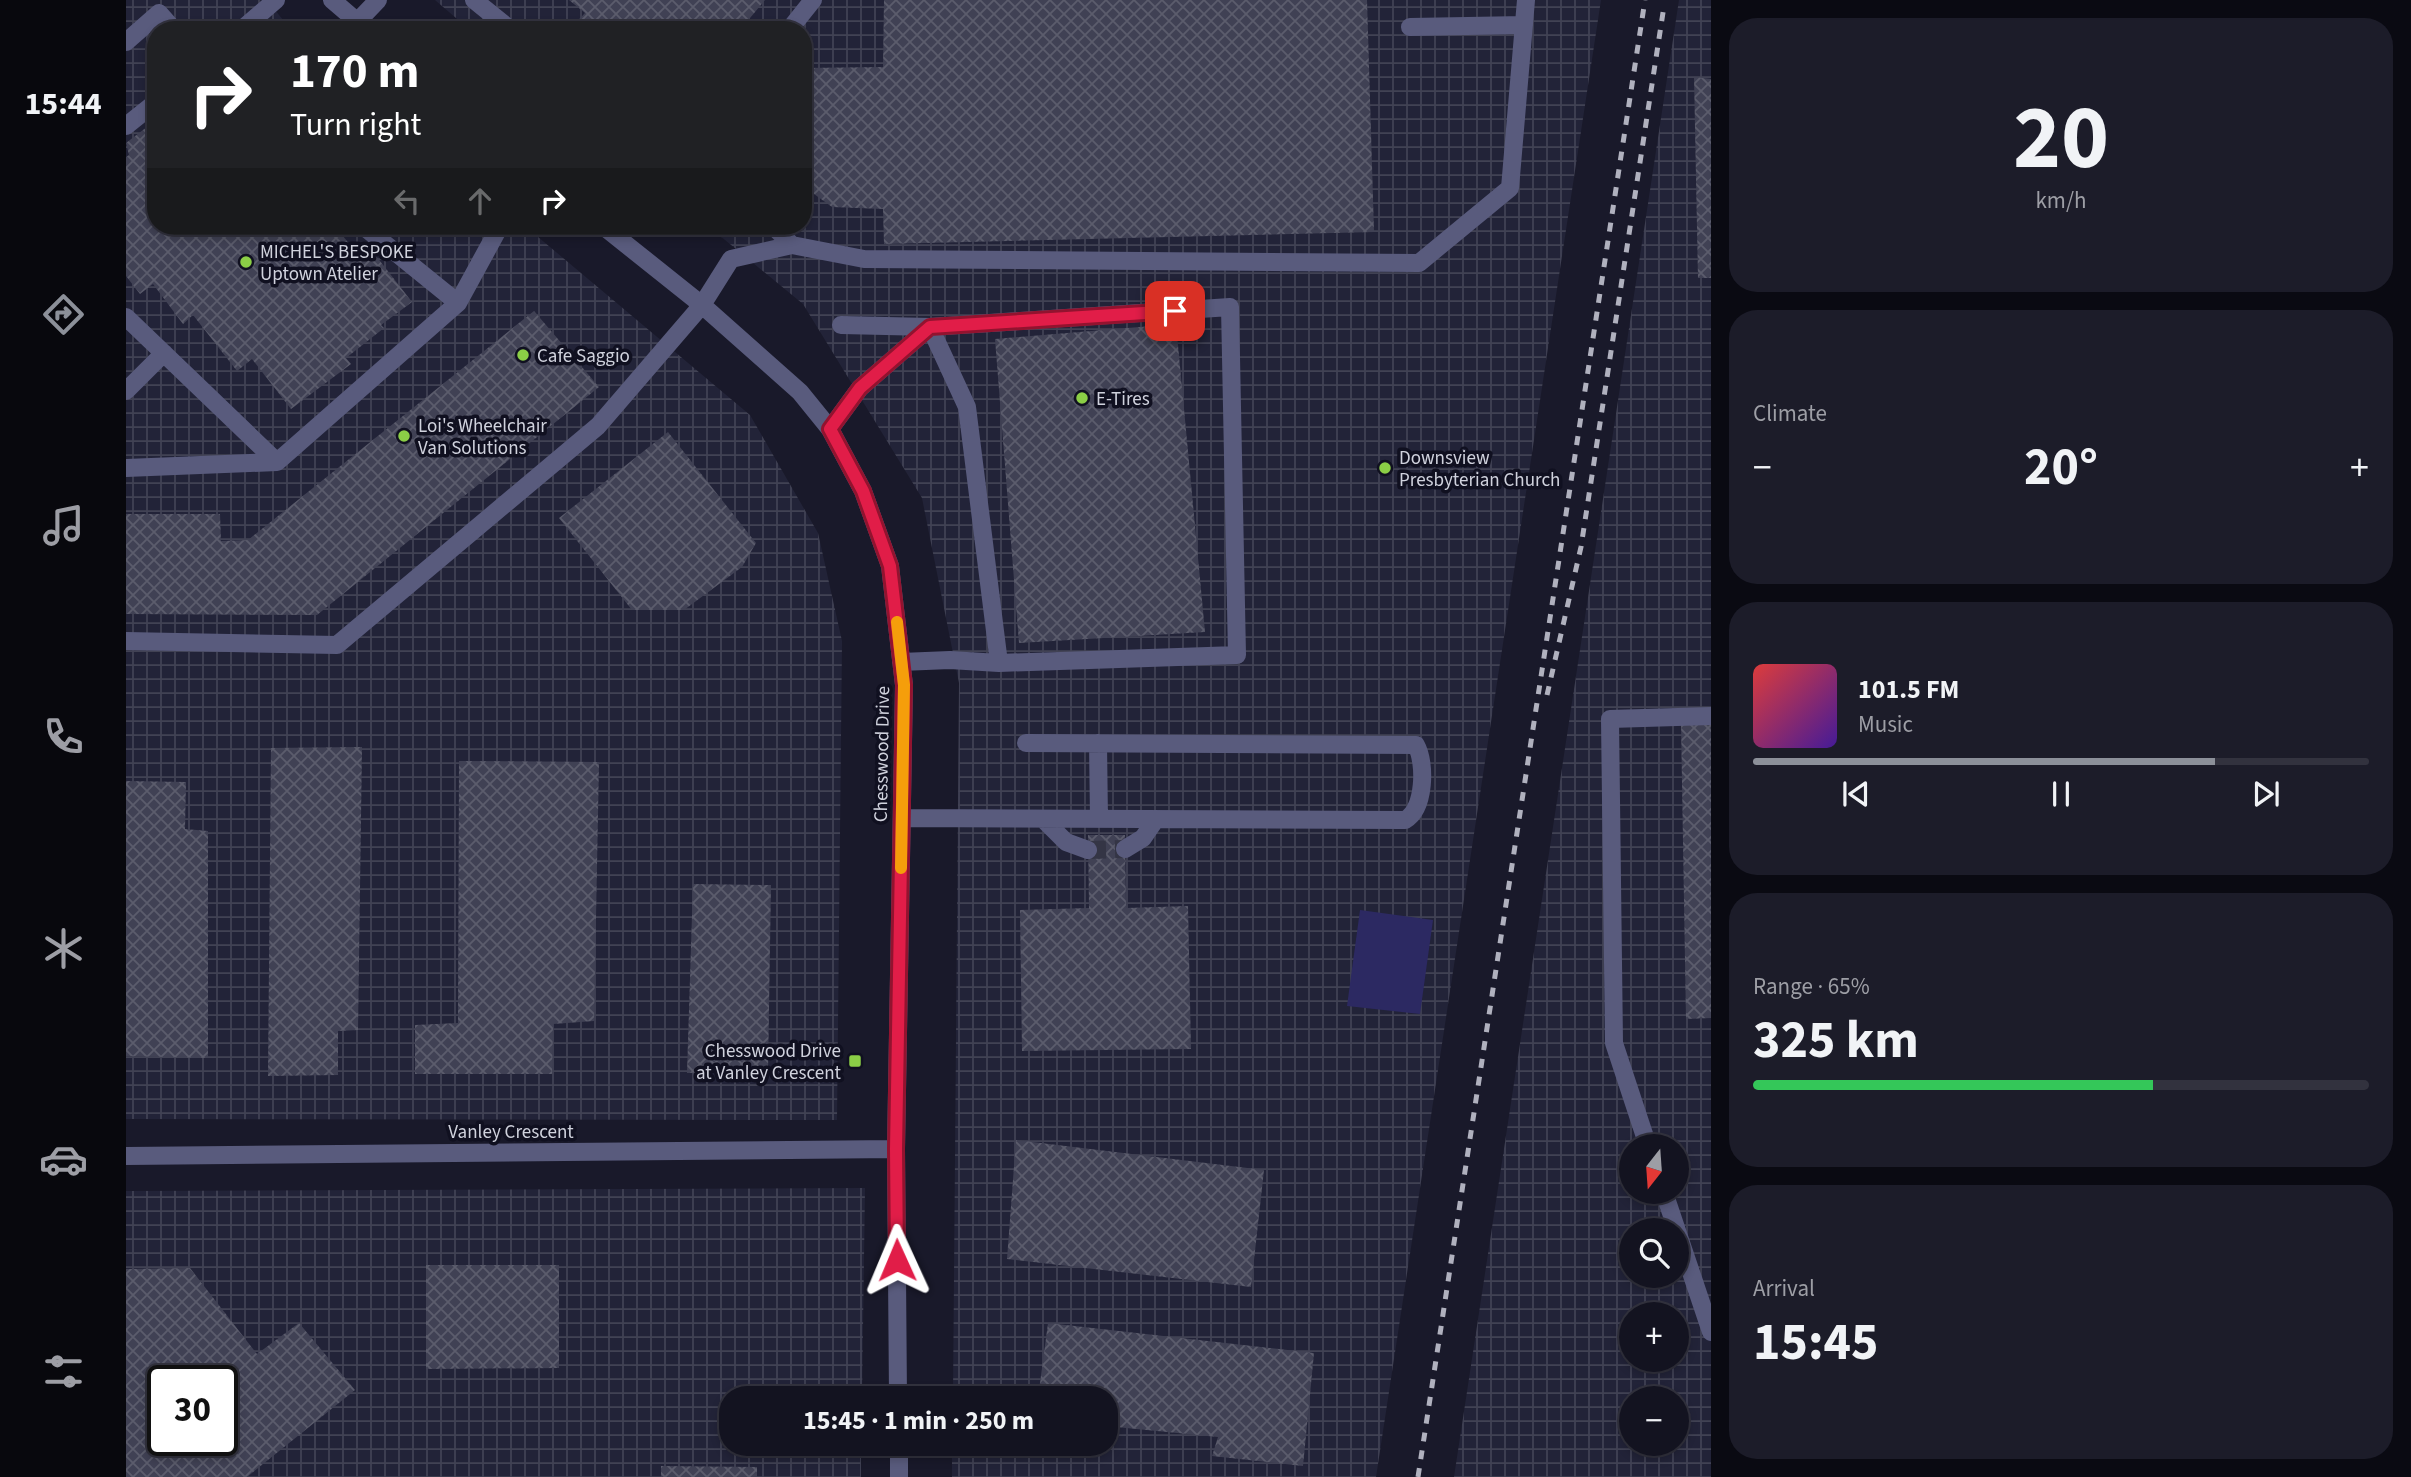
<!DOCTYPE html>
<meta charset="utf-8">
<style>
body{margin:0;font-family:"Source Sans 3",sans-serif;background:#1c1c29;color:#f1f3f6;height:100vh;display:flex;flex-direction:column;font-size:26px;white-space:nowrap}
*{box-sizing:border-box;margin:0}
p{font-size:23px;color:#9d9ea5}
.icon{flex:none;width:38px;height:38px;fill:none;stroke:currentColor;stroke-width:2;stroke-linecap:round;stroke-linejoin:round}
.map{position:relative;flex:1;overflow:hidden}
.panel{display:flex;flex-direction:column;gap:18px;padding:18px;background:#0a0a12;width:700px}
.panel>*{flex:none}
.top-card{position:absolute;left:21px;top:21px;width:665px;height:214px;border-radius:28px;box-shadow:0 4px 10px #0003,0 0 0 2px #32323e;background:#202124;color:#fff;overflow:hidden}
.needle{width:46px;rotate:197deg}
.buttons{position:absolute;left:1493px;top:1134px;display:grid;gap:14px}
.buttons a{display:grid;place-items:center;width:70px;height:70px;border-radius:50%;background:#131320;box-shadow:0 4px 10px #0003,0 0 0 2px #32323e;font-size:35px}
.speed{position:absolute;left:21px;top:1365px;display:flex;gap:14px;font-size:35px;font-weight:700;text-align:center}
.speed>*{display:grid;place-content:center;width:91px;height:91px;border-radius:50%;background:#131320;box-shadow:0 4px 10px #0003,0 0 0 2px #32323e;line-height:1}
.speed .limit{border:4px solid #111;border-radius:10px;background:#fff;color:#111}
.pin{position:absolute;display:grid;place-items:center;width:60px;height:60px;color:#fff;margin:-30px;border-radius:14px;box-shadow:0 4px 10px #0006}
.me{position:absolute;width:77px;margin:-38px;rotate:359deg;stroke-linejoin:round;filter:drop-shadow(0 0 5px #0008)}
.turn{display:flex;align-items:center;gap:24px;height:147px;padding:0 28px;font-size:32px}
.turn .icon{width:91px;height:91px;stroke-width:2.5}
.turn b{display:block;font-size:49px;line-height:60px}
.lanes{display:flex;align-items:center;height:66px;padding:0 28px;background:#0003;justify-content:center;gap:35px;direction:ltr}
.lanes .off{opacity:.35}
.big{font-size:52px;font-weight:700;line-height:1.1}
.panel .widget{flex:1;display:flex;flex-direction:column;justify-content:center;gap:10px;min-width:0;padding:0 24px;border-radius:28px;background:#1c1c29}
.panel .dial{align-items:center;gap:0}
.dial b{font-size:91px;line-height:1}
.song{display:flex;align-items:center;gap:21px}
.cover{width:84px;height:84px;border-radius:10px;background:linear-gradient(135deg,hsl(0 70% 55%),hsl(260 70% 35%))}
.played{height:7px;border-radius:4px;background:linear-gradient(90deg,#8c9099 75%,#32323e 75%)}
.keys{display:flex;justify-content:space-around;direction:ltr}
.heat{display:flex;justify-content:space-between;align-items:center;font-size:38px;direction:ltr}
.charge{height:10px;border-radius:5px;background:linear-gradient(90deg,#34c759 65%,#32323e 0)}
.trip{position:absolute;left:593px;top:1386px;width:399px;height:70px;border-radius:28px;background:#131320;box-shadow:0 4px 10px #0003,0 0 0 2px #32323e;font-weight:700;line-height:70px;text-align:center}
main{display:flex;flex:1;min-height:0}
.tabs{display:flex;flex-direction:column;width:126px;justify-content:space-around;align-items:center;background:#08080d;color:#9d9ea5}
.tabs .icon{width:49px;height:49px}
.tabs .current{color:#8c9099}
.tabs b{font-size:32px;color:#f1f3f6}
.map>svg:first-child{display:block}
.industrial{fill:url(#industrial-grid);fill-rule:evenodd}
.pitch{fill:#2c2962}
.building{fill:url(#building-cross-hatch);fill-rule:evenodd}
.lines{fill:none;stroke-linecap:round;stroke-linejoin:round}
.minor-tunnel{stroke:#343545;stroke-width:18;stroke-dasharray:18 9;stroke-linecap:butt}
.minor{stroke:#595b7d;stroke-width:18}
.rail{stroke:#b0b1be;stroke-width:5;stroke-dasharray:9 9;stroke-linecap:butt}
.route-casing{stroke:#92132f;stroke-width:18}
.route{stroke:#e11d48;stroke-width:12}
.slow{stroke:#f59e0b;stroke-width:12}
.poi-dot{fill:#8bce46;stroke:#101020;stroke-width:2.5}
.labels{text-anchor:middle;stroke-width:7;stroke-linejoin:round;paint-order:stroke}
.poi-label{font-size:19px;fill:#d0d2dd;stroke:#101020;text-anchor:start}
.street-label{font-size:19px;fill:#d0d2dd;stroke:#101020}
</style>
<main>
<nav class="tabs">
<b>15:44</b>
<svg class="icon current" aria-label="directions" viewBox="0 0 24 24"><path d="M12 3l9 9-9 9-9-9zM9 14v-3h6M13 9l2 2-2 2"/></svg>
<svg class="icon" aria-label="music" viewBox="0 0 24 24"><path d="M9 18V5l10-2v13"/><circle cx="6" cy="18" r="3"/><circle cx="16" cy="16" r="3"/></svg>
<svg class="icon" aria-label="phone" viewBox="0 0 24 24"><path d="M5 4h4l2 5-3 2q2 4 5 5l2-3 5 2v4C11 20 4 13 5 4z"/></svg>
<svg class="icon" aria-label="climate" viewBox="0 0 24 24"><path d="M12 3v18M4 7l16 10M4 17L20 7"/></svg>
<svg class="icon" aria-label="car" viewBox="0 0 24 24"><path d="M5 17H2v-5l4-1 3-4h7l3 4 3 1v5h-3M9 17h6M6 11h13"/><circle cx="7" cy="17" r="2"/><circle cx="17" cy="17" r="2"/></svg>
<svg class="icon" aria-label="filters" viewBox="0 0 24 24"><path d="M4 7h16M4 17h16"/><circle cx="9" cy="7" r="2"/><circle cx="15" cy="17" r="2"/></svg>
</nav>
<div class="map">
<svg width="1585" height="1477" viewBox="0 0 1585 1477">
<defs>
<pattern id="industrial-grid" width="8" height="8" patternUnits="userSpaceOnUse" patternTransform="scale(1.75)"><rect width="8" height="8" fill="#222338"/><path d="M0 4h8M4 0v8" fill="none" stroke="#414254"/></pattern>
<pattern id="building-cross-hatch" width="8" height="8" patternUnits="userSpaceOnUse" patternTransform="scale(1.75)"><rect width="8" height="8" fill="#404154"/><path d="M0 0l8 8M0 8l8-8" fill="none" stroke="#5b5c6c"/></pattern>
</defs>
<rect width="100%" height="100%" fill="#19192a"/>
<!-- industrial -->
<path class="industrial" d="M0,0H141L165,30H30V226H399L624,415L692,533L716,641L711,1120L0,1119Z
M309,0H1475L1250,1477H826V1444H980V1398H827L833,683L796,498L677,304L582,226H677V30H344Z
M1553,0H1585V1477H1328ZM1505,1146H1550V1192H1505ZM1505,1230H1550V1276H1505ZM1505,1314H1550V1360H1505ZM1505,1398H1550V1444H1505Z
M739,1188L736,1398H606V1444H735V1477H0V1191ZM37,1381H96V1440H37Z"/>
<!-- pitch -->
<path class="pitch" d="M1234,910L1307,920L1294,1014L1221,1006Z"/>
<!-- building -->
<path class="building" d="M443,0H639L614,30H443L459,13Z
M758,0H1241L1248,232L758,244L757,209L706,207L677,186V68L757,67Z
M1568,77L1585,79V278H1572Z
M30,120V226H209L236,260L247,252L286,302L255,325L258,328L220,358L225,364L165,409L126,359L111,371L67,315L57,324L27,284L14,294L0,276V157L3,155L0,143Z
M408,311L473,387L191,615L0,614V514H94L95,541L122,540Z
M1050,324L1079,632L893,643L869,339Z
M542,432L630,543L616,567L558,610H506L433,518Z
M1555,723H1585V1018L1560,1019Z
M236,747L232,1030L212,1031V1075L142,1076L145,748Z
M333,761L473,762L468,1021L427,1024L426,1074H289V1025L332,1023Z
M0,781L60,782L59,829L82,831V1058L0,1056Z
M962,835H999L1000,908L1062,906L1065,1049L896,1051L894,910L963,908Z
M567,884L645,885L642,1071L561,1073Z
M890,1140L1138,1170L1125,1287L881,1259Z
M300,1265H433V1368L300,1369Z
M64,1268L131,1354L173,1323L229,1390L121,1477H0V1269ZM37,1381H96V1440H37Z
M922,1323L1188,1353L1177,1466L1086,1456L1092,1437L980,1426V1398H912Z
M535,1466L631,1467V1477H535Z"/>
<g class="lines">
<!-- minor-tunnel -->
<path class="minor-tunnel" d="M962,850L999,849"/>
<!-- minor -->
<path class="minor" d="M206,0L241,30
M348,0L385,30
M231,22L252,0
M1284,27L1398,25
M115,30L150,0
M663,30L687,0
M0,42L33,13L48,30
M0,126L30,102
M237,226L332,303L374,226
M477,226L576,305L674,392L704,429L737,491L764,566L778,685L770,1149L772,1398
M666,245L738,259L1293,263L1384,188L1400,0
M0,317L151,462
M715,325L804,327L1104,307L1111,655L873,663L824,660L775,662
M0,391L38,353
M704,429L734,388L804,327L841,407L873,663
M0,468L151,462L332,303
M0,641L211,645L472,426L576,305L605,259L666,245L647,226
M972,743L973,819
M776,818L1279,820C1299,809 1300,763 1290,745L900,743
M919,821L940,842L962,850
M999,849L1017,838L1030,819
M1522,1146L1488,1043L1484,719L1585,716
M0,1156L770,1149
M1538,1192L1585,1332
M773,1444V1477"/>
<!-- rail -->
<path class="rail" d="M1421,695L1455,547L1538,6
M1292,1477L1519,0"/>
</g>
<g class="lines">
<defs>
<path id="route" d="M771,1260L770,1149L778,685L764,566L737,491L704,429L734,388L804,327L1049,311"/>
</defs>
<!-- route casing -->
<use href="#route" class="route-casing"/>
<!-- route -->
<use href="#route" class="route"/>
<!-- slow -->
<path class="slow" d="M771,622L778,685L775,868"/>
</g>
<!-- markers -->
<g class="poi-dot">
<circle cx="120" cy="262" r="7"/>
<circle cx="397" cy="355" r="7"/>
<circle cx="956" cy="398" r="7"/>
<circle cx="278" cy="436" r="7"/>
<circle cx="1259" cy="468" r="7"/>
<rect x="722" y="1054" width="14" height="14" rx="3.5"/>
</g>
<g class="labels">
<!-- poi labels -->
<g class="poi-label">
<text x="134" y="258">MICHEL'S BESPOKE<tspan x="134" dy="22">Uptown Atelier</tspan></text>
<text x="411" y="362">Cafe Saggio</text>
<text x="970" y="405">E-Tires</text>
<text x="292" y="432">Loi's Wheelchair<tspan x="292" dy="22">Van Solutions</tspan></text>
<text x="1273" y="464">Downsview<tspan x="1273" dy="22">Presbyterian Church</tspan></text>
<text x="715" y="1057" text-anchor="end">Chesswood Drive<tspan x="715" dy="22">at Vanley Crescent</tspan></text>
</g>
<!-- street labels -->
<g class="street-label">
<text transform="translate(755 754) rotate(-89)" y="7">Chesswood Drive</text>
<text x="385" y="1138">Vanley Crescent</text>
</g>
</g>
</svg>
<div class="buttons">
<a><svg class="needle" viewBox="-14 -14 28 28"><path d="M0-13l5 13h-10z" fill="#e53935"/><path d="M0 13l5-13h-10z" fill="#9d9ea5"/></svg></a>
<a><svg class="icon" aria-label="search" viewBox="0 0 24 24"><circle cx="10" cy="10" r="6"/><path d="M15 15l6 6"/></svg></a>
<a>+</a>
<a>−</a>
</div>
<div class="speed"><div class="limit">30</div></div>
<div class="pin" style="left:1049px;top:311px;background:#d93025"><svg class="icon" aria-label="arrive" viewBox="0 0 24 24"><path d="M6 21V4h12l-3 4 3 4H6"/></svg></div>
<svg class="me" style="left:771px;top:1260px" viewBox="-20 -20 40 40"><path d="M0-17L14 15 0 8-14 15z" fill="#e11d48" stroke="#fff" stroke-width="4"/></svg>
<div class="trip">15:45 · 1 min · 250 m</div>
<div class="top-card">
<div class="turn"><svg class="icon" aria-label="right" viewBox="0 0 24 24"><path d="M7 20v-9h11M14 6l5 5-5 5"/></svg><div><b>170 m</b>Turn right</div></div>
<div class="lanes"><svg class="icon off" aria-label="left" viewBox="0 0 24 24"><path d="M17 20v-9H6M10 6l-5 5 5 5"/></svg><svg class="icon off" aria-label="ahead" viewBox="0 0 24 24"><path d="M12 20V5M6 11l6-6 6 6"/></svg><svg class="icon" aria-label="right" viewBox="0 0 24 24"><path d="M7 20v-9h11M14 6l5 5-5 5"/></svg></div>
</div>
</div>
<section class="panel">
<div class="widget dial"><b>20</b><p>km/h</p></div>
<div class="widget"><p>Climate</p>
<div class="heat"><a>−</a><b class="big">20°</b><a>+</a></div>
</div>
<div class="widget">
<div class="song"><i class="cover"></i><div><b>101.5 FM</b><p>Music</p></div></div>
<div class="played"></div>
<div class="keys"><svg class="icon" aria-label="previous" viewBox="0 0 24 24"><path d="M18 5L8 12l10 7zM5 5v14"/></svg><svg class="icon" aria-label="pause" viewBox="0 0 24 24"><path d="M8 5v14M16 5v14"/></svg><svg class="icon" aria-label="next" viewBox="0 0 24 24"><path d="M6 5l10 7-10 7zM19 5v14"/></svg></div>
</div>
<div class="widget"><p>Range · 65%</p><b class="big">325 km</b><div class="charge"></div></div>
<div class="widget"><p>Arrival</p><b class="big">15:45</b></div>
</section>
</main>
